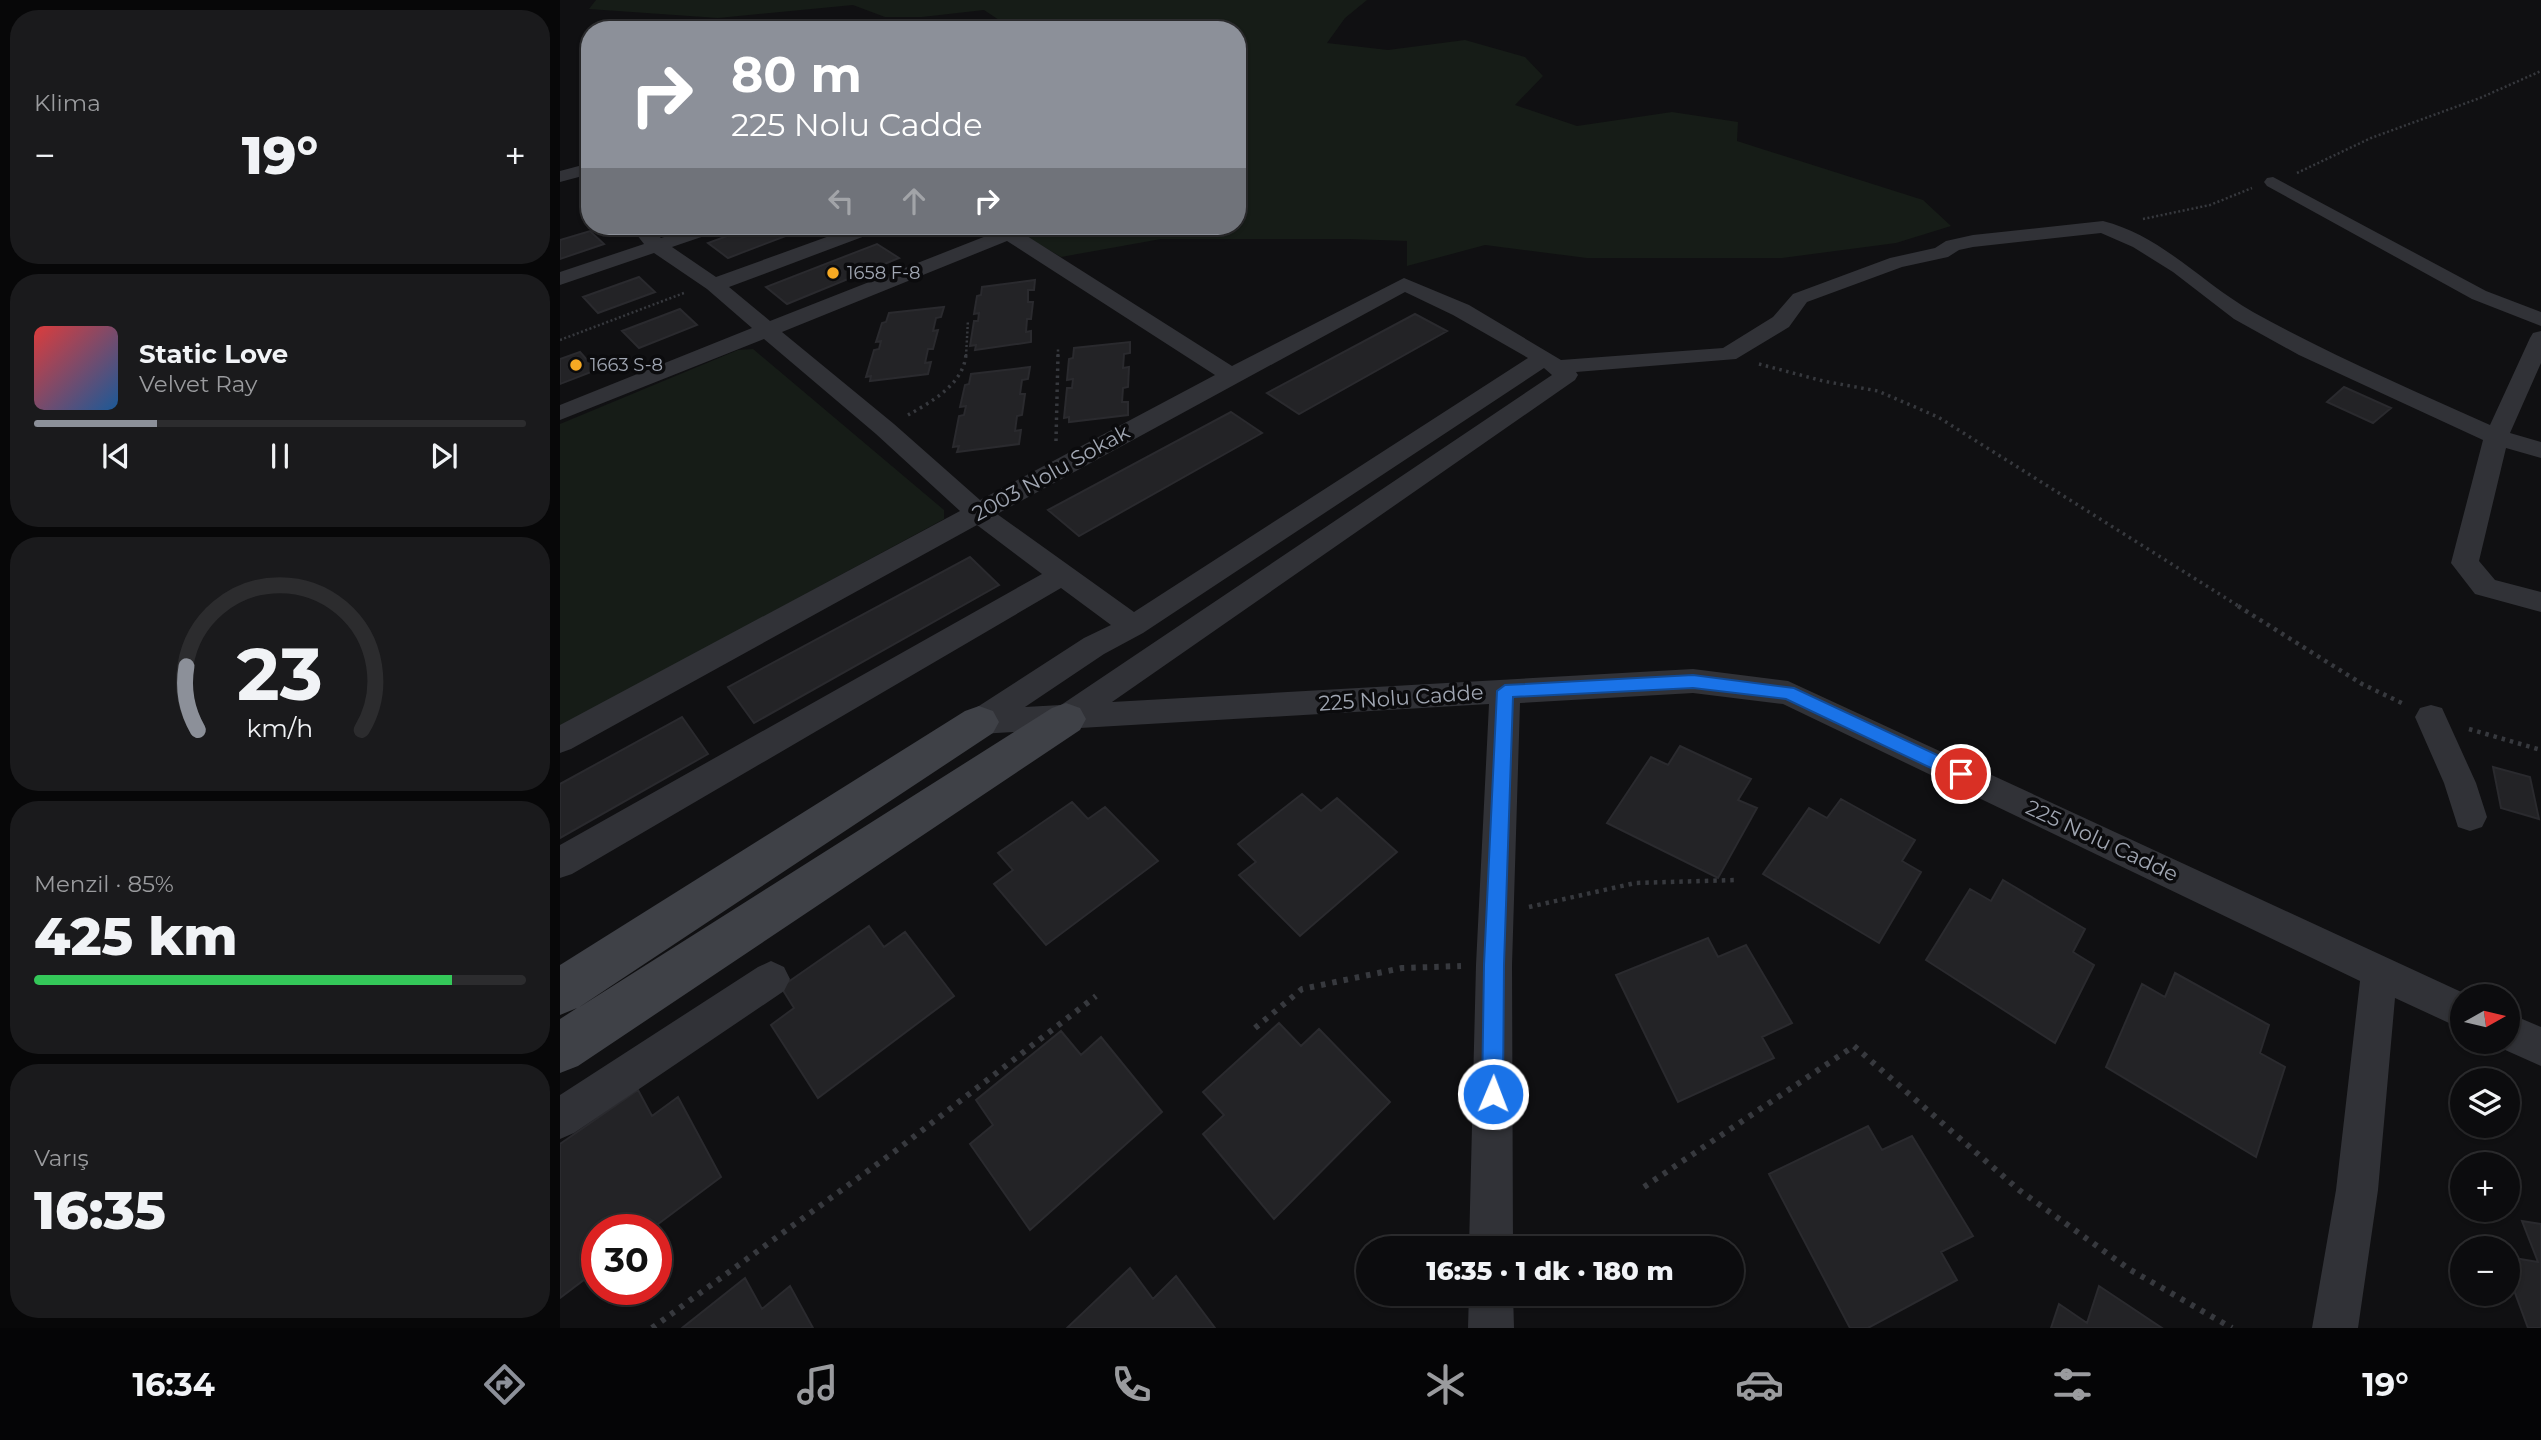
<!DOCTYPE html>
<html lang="tr">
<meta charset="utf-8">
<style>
body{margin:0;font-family:Montserrat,sans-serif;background:#1a1a1c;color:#f1f3f6;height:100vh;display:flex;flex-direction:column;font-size:26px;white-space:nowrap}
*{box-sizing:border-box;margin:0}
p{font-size:23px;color:#9a9b9e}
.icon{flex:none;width:38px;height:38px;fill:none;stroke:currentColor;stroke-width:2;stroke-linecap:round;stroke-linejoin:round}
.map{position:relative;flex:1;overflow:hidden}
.side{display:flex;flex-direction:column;gap:10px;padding:10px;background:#070708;width:560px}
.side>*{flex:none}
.banner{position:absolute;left:21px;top:21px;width:665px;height:214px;border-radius:28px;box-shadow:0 2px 5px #0004,0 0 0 2px #2c2c2e;background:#8c9099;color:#fff;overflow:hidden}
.needle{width:46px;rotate:82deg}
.buttons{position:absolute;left:1890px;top:984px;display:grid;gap:14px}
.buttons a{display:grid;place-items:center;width:70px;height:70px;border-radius:50%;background:#0c0c0e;box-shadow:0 2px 5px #0004,0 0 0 2px #2c2c2e;font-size:35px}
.speed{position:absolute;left:21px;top:1214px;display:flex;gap:14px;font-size:35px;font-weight:700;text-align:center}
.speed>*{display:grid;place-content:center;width:91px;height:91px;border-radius:50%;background:#0c0c0e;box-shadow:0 2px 5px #0004,0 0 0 2px #2c2c2e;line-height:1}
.speed .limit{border:10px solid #d22;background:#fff;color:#111}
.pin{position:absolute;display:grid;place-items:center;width:60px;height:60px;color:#fff;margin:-30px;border:4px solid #fff;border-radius:50%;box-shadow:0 2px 7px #0007}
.me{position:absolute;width:77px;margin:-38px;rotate:1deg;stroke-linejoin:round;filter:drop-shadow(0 0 5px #0008)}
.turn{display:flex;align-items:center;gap:24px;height:147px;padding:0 35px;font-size:32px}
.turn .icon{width:91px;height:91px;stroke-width:2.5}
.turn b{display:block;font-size:49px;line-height:60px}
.lanes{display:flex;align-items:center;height:66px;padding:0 35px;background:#0003;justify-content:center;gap:35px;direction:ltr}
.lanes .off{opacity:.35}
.big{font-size:52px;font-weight:800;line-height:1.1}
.side .tile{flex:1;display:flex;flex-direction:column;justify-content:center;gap:10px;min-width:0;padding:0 24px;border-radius:28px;background:#1a1a1c}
.side .dial{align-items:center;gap:0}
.dial svg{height:182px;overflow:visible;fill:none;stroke:#2c2c2e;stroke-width:7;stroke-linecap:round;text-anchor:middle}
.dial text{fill:#f1f3f6;stroke:none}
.song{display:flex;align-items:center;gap:21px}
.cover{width:84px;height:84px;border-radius:10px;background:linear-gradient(135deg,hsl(0 70% 55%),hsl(210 70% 35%))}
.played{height:7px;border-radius:4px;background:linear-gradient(90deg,#8c9099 25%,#2c2c2e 25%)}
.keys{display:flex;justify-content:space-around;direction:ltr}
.heat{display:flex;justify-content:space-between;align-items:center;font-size:38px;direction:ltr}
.charge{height:10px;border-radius:5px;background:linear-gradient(90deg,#34c759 85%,#2c2c2e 0)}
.trip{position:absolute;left:796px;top:1236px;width:388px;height:70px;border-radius:35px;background:#0c0c0e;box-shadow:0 2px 5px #0004,0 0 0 2px #2c2c2e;font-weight:800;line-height:70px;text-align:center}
.menu{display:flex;height:112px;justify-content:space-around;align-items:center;background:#050506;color:#9a9b9e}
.menu .icon{width:49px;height:49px}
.menu .selected{color:#8c9099}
.menu b{font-size:32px;color:#f1f3f6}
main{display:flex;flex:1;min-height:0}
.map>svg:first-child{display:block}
.green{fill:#161c17}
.building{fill:#232326;stroke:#2a2a2e;stroke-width:2}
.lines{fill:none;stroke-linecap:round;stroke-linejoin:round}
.path-far3{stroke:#37393e;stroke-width:2.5;stroke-dasharray:2 2.5;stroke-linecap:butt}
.path-far2{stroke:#37393e;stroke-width:3.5;stroke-dasharray:2.5 4.5;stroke-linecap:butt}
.path-far1{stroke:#37393e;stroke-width:4.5;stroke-dasharray:3.5 5;stroke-linecap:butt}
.path{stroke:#37393e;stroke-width:6;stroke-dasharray:4.5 7;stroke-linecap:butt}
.street{fill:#313237;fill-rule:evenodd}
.secondary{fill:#3f4147;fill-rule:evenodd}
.route{fill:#1a73e8;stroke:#114b97;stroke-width:2}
.poi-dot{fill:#f6a923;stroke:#0b0b0d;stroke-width:2.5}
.labels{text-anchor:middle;stroke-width:7;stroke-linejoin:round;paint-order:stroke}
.far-poi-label{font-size:18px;fill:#a1a7b3;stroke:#0b0b0d;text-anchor:start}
.street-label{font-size:21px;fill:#a1a7b3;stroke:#0b0b0d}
</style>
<main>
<section class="side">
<div class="tile"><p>Klima</p>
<div class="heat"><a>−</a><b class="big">19°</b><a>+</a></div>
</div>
<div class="tile">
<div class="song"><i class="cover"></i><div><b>Static Love</b><p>Velvet Ray</p></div></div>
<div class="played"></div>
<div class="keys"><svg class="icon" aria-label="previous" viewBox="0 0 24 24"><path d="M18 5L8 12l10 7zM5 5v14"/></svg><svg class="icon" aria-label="pause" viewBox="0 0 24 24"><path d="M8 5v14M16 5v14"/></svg><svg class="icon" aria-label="next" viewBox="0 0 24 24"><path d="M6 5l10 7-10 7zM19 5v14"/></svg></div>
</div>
<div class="tile dial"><svg viewBox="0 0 100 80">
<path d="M14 69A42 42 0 1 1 86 69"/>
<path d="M14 69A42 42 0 0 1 9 41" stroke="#8c9099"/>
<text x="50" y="56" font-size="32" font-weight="700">23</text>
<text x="50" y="72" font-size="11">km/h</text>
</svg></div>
<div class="tile"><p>Menzil · 85%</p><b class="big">425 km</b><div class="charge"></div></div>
<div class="tile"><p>Varış</p><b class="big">16:35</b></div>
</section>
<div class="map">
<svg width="1981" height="1328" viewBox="0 0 1981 1328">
<rect width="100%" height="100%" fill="#101012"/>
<!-- green -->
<path class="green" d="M36,0H807L785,18L767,43L828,50L905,40L965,57L983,76L955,105L1017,126L1112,112L1178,122L1177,141L1363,200L1391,226L1336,243L1222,258H1027L925,245L847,266V241L790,239H601L501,257L467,237L497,226H677V30H454L424,10L362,17H325L293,5L158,18L29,9Z
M193,349L384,510V519L0,727V424L178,350Z"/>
<!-- building -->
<path class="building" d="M194,226H252L168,258L148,243Z
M30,231L44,244L0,259V240Z
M317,244L339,258L227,304L206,287Z
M79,277L95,292L38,313L23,297Z
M475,280L474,290H468V302H473L471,319H467L466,332L471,331V342L415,350L416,345L410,346L414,321H418L419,313L414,314L417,296L421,295L422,287Z
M384,307L381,317L376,318L373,331L378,330L373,349H368L365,363L371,362L368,374L310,381L311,376L306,377L314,350L319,349L321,341L316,342L322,323L326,322L329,313Z
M120,309L137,325L79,348L62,331Z
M855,314L887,331L739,414L707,393Z
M570,342V353L564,354L563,368L569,367L568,387L563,388L562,402H568V415L509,422V417L504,418L507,388H512L513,379L507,380L509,359L513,358L514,348Z
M20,352L36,370L0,384V359Z
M470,367L468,379L462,380L460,394H465L462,415L457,416L455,431L461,430L459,444L397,452L399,446L393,447L399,416L404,415L406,406L400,407L405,385L409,384L411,374Z
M1784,387L1831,408L1813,423L1767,402Z
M671,412L702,433L519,536L488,510Z
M410,557L439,585L194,723L168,687Z
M122,717L148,754L0,838V784Z
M1120,746L1191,779L1178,800L1197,808L1158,878L1047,823L1091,757L1108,765Z
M1933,767L1970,777L1979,819L1941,808Z
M742,794L761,811L777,798L837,852L740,936L679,875L696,862L678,844Z
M1281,799L1355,840L1342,861L1361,872L1319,943L1203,874L1249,808L1267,818Z
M512,802L528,819L545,807L598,861L486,945L434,884L453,870L438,853Z
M1443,880L1525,929L1513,952L1534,965L1495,1043L1366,960L1410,889L1431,901Z
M309,926L324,947L345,932L394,996L258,1098L211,1025L234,1008L221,987Z
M1148,938L1158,957L1186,945L1232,1023L1202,1037L1214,1058L1118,1102L1056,975Z
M1615,973L1709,1025L1700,1053L1725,1067L1696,1157L1546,1067L1582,984L1605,997Z
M719,1023L741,1046L759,1029L830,1102L714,1219L643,1134L664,1115L643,1092Z
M501,1031L521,1055L541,1037L602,1112L470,1230L410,1144L433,1125L416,1100Z
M78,1090L92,1116L118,1097L161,1177L90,1230H37V1270L0,1298V1144Z
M1308,1126L1322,1150L1352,1136L1413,1236L1381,1252L1397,1280L1308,1328H1290L1209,1174Z
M1962,1221L1981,1224V1328H1968L1948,1274V1257L1978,1262Z
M570,1268L593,1299L616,1276L655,1328H507Z
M185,1278L202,1309L230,1286L253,1328H122Z
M1539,1286L1602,1328H1491L1499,1304L1527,1323Z"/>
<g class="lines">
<!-- path-far3 -->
<path class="path-far3" d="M1737,173L1811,138L1920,98L1981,71
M1583,219L1650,205L1692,188
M0,340L124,293
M406,356L408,320
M498,356V347"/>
<!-- path-far2 -->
<path class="path-far2" d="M1199,364L1263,381L1318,391L1378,417L1680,607
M348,415C371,402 404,384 406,354
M496,441L498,354"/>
<!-- path-far1 -->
<path class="path-far1" d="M1678,606L1802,684L1846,705
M1909,729L1981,750
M969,907L1075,883L1177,880"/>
<!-- path -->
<path class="path" d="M695,1028L742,989L842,968L901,966
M1084,1187L1294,1046L1459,1190L1569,1269L1672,1328
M92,1328L338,1149L536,996"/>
<!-- street -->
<path class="street" d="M30,163V174L0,182V171Z
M1713,177L1926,291L1981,312V326L1912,299L1707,186L1704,182L1707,178Z
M1543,221C1602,236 1642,283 1693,312C1770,355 1850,389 1930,425L1970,338L1973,333L1981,331V363L1950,433L1981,442V458L1946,448L1919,561L1935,580L1981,592V612L1915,594L1891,563L1923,440L1739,355L1674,319L1613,272L1573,247L1541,233L1413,247L1399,250L1388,257L1342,267L1247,302L1229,327L1176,359L1016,372L1018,375L1015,380L552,702L1133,669L1228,681L1910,996H1902V1029L1835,998L1818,1190L1798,1328H1752L1776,1190L1800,981L1223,704L1133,693L960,703L952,965L953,1248H909L916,965L929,704L419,734L408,731L403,722L408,713L524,638L551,625L501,588L12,874L0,878V845L482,574L417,525L11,749L0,753V725L400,511L316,434L204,339L0,420V405L192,328L147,289L94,253L0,285V272L84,244L70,226H89L101,238L137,226H164L162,230L112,247L156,277L297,226H323L321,230L169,287L210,321L449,227L456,229L672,366L844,278L909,305L1001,360L1163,348L1213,317L1233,294L1330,258L1375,248L1386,241L1413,235ZM447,241L655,375L420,500L334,424L222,332ZM845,292L893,315L968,358L574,612L437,514ZM984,368L992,375L501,705L465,707L544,654L583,633Z
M1871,705L1882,708L1916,783L1927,817L1922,827L1910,831L1898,827L1884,783L1855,717L1860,708Z
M211,961L224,967L230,979L224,991L14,1133L0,1139V1095L198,967Z
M1948,1013L1981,1027V1066L1934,1045L1933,1041H1948Z
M909,1293H953L954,1328H908Z"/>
<!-- secondary -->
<path class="secondary" d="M506,703L520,708L526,719L520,730L18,1066L0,1073V1019L17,1008L0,1015V965L405,711L419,706L433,711L439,722L433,733L18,1008L492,708Z"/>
</g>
<!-- route -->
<path class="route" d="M1133,675L1234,688L1407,769L1409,774L1407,779H1394L1226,699L1133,688L953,697L944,965L943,1094L940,1101L933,1104L925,1101L922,1094L924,965L937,691L945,685Z"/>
<!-- markers -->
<g class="poi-dot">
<circle cx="273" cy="273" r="7"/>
<circle cx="16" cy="365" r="7"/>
</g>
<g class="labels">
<!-- far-poi labels -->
<g class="far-poi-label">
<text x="287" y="279">1658 F-8</text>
<text x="30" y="371">1663 S-8</text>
</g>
<!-- street labels -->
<g class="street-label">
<text transform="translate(491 473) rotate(-29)" y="7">2003 Nolu Sokak</text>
<text transform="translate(841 698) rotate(-4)" y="7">225 Nolu Cadde</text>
<text transform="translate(1542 841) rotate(25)" y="7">225 Nolu Cadde</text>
</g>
</g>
</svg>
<div class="buttons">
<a><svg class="needle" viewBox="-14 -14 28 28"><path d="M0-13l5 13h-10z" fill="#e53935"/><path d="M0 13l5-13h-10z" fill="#9a9b9e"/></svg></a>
<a><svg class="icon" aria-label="layers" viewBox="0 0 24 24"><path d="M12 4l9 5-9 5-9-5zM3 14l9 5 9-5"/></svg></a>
<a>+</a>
<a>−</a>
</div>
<div class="speed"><div class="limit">30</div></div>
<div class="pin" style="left:1401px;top:774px;background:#d93025"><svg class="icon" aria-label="arrive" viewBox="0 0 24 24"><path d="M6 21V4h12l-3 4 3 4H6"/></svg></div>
<svg class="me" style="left:933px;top:1094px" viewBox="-20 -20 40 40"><circle r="17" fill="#1a73e8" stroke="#fff" stroke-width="3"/><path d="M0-11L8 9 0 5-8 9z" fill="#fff"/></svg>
<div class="trip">16:35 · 1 dk · 180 m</div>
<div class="banner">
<div class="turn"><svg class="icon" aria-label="right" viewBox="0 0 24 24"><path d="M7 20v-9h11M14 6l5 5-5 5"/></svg><div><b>80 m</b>225 Nolu Cadde</div></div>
<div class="lanes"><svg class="icon off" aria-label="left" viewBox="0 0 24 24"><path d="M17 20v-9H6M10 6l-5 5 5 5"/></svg><svg class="icon off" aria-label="ahead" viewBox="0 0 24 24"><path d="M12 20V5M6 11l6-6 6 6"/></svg><svg class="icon" aria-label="right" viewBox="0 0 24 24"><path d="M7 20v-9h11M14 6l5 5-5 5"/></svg></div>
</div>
</div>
</main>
<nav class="menu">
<b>16:34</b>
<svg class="icon selected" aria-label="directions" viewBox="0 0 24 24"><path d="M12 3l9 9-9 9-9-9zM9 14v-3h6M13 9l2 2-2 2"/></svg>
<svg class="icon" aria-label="music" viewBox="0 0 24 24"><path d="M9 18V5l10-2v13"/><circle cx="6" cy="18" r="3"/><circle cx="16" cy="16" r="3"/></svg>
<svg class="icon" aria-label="phone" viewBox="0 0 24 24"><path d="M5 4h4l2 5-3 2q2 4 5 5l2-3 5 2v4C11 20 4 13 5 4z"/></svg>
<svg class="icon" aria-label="climate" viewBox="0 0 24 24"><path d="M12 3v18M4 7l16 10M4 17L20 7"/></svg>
<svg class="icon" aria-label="car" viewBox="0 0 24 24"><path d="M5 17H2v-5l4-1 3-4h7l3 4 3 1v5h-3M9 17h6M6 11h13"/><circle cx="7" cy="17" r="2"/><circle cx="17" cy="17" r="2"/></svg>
<svg class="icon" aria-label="filters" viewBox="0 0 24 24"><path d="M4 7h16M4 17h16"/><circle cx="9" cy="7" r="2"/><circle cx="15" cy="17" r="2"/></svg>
<b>19°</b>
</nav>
